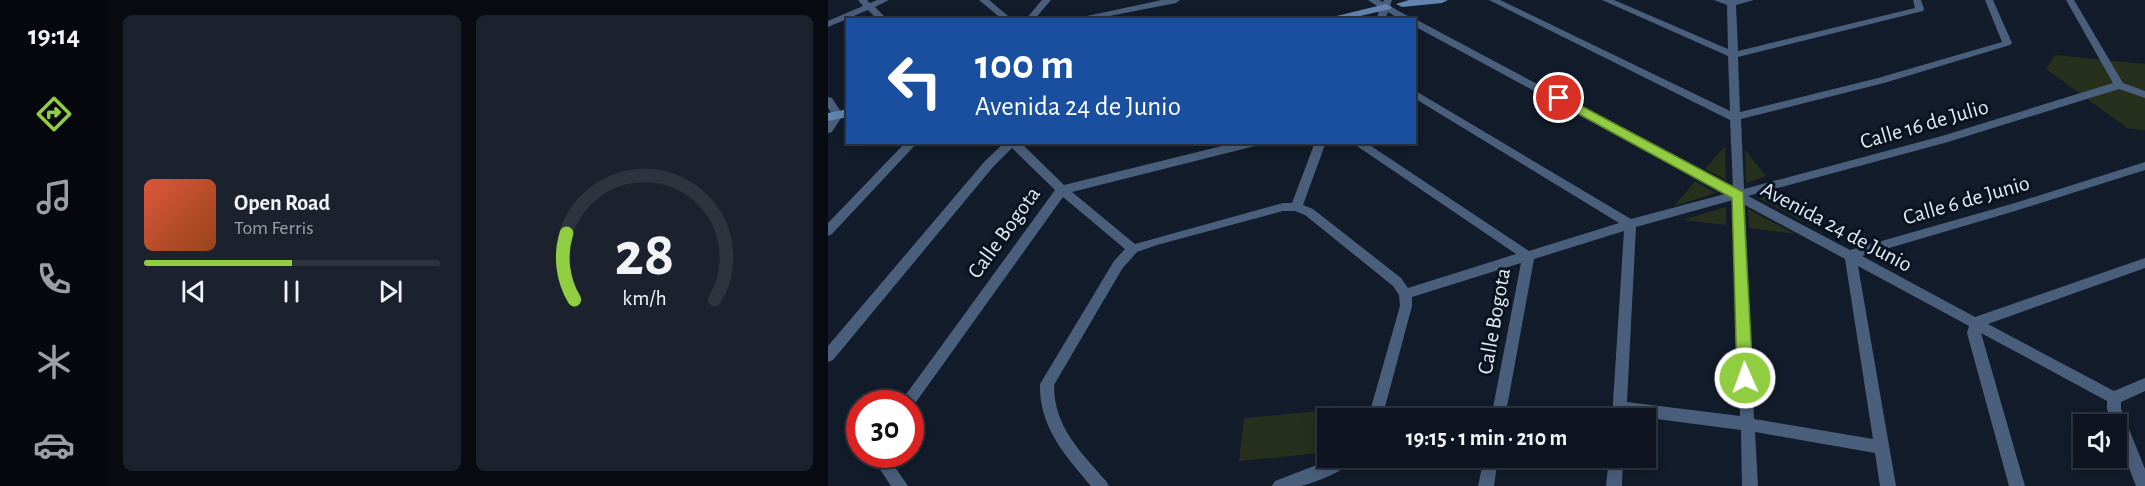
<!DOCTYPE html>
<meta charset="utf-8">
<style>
body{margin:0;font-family:"Alegreya Sans",sans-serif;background:#1c222d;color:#f1f3f6;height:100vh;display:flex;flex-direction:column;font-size:22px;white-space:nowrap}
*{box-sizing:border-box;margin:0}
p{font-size:20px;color:#9b9fa5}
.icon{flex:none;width:33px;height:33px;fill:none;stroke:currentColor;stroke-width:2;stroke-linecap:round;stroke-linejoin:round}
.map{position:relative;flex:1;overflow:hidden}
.sheet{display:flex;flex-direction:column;gap:15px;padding:15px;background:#080c12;width:720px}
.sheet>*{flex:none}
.banner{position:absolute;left:18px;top:18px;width:570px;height:126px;border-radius:0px;box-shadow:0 3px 15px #0003,0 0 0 2px #2e343e;background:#1a4fa0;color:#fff;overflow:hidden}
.tools{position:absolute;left:1245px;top:414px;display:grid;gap:12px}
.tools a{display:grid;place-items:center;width:54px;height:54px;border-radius:0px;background:#0e1520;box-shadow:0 3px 15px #0003,0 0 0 2px #2e343e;font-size:30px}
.speed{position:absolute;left:18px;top:390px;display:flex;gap:12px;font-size:30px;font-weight:700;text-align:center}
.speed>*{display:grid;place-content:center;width:78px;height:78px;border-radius:50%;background:#0e1520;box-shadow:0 3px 15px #0003,0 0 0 2px #2e343e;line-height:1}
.speed .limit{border:9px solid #d22;background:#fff;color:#111}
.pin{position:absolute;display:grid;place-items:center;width:51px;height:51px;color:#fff;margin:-26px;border:3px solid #fff;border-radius:50%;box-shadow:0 2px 6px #0007}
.me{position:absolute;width:66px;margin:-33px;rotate:358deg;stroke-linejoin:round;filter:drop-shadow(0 0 4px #0008)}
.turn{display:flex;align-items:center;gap:21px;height:126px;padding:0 30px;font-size:27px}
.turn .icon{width:78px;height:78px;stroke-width:2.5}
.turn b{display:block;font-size:42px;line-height:51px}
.sheet .card{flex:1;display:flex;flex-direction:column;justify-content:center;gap:9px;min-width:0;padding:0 21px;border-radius:9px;background:#1c222d}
.sheet .dial{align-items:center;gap:0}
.dial svg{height:156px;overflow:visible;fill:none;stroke:#2e343e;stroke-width:7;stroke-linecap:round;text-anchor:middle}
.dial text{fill:#f1f3f6;stroke:none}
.song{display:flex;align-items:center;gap:18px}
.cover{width:72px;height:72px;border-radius:9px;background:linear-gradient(135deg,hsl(10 70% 55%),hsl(20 70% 35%))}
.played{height:6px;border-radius:3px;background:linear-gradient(90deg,#90cd41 50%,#2e343e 50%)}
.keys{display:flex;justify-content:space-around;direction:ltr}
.sheet .tiles{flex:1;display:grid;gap:15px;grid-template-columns:repeat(2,1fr)}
.trip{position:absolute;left:489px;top:408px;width:339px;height:60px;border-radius:0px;background:#0e1520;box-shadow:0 3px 15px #0003,0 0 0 2px #2e343e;font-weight:700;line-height:60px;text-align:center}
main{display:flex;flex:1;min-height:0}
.tabs{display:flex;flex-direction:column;width:108px;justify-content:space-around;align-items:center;background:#06080d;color:#9b9fa5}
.tabs .icon{width:42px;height:42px}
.tabs .on{color:#90cd41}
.tabs b{font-size:27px;color:#f1f3f6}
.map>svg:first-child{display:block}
.green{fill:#26301d}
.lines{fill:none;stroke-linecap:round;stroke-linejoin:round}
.street{fill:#4a5f7c;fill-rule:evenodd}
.secondary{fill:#6385b3;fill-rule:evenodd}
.route{fill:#90cd41;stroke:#5e852a;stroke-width:1.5}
.labels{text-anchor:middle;stroke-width:6;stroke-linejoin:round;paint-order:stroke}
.street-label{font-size:22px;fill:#e2e9f3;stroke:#091320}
</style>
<main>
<nav class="tabs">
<b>19:14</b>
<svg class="icon on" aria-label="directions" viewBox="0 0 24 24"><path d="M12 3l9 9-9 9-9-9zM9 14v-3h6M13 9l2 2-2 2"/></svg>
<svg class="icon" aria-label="music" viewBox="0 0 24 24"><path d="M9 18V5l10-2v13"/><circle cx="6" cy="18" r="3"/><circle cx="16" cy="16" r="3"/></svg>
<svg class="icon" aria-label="phone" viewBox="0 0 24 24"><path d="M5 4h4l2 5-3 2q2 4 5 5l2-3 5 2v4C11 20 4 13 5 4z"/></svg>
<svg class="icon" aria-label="climate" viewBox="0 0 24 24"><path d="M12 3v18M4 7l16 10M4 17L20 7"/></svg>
<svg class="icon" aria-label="car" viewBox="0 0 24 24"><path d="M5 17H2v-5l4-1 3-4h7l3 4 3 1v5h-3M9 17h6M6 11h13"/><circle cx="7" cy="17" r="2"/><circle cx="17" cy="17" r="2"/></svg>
</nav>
<section class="sheet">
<div class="tiles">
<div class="card">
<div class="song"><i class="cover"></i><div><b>Open Road</b><p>Tom Ferris</p></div></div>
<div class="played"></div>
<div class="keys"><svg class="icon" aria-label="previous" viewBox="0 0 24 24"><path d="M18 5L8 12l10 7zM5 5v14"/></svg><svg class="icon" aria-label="pause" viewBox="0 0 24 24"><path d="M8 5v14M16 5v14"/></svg><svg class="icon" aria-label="next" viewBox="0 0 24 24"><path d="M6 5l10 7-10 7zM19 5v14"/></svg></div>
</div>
<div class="card dial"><svg viewBox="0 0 100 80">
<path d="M14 69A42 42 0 1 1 86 69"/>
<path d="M14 69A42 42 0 0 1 10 35" stroke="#90cd41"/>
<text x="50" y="56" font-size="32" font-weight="700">28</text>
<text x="50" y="72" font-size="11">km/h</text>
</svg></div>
</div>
</section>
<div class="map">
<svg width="1317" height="486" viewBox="0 0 1317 486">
<rect width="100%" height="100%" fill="#121c2a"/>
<!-- green -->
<path class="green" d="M1227,55L1317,64V130L1299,128L1218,69Z
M897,146L898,180L877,169Z
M917,150L938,176L918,183Z
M867,181L888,193L846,206Z
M952,193L976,222L931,198Z
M898,207V225L854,220Z
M920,209L967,234L921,228Z
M493,411L491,453L411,461L416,418Z"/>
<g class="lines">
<!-- street -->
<path class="street" d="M30,0H39L42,3L49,0H61L47,7L60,20H50L40,10L0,27V21L35,6Z
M151,0H161L185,20H175Z
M214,0H223L206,20H197Z
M334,0H352L348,3L261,20H240Z
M540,0H551L555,2L556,0H564L562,6L585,19L589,20L905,188L902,120L661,0H672L902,111L900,56L774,0H786L900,49L899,5L886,0H926L908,5L910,51L1087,8L1085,0H1093L1096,9L1095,11L910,57L912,112L1050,78L1174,42L1157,0H1165L1184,43L1182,45L1056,83L913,119L916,189L1114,136L1285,83L1238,0H1246L1295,83L1317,91V98L1291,89L1120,142L920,196L1022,250L1187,203L1317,162V170L1187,211L1034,256L1147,317L1317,258V268L1160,324L1286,391L1317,378V391L1293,402V409L1317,469V486H1308L1288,434V424H1285L1279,409V401L1153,333L1197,486H1181L1139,333L1141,326L1030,266L1068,486H1052L1047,453L927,432L930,486H914L913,430L798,415V418H784L796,231L706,259L677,418H663L693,263L584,297V306L554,418H540L572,306L571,295L565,286L477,215L467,211H455L329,245L309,252L294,269L226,385C226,427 252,451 278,481L281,486H263C237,455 211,427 212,384L286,261L297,249L235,197L83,409L82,404H71L227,190L184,148L165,167L5,360L0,362V346L157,161L177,142H192L236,185L410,142H432L427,146L244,192L307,244L455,203H464L487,142H498L475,205L485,209L573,278L580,288L688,254L523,142H537L701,251L791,223L586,98V90L803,219L897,194L586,26V20H573L560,12L557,20H548L552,8ZM905,200L912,416L799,402L808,227ZM917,205L1017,259L1045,439L926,419Z
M0,97L4,98L15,115L4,132L0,133V121L5,115L0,108Z
M78,142H90L4,234L0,236V223Z
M42,454H58L80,486H63Z
M507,458H526C521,470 486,483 473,486C464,486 453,486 444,486L447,481Z
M656,458H670L666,486H650Z
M781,458H795L794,486H778Z"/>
<!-- secondary -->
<path class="secondary" d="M581,0H620L614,3L574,7L568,4Z
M558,4L564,7L562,9L515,20H492Z
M20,109V117L0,121V113Z"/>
</g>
<!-- route -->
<path class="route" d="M731,94L915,192L925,378L923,383H912L909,378L904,198L727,101L725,98Z"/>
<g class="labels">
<!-- street labels -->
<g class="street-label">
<text transform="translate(1096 123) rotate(-16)" y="8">Calle 16 de Julio</text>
<text transform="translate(1138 199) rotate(-16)" y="8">Calle 6 de Junio</text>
<text transform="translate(1009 226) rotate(28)" y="8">Avenida 24 de Junio</text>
<text transform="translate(175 232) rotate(-54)" y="8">Calle Bogota</text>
<text transform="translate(665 321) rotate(-80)" y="8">Calle Bogota</text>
</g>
</g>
</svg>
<div class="tools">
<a><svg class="icon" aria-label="sound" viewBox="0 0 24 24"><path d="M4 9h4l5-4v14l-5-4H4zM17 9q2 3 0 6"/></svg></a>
</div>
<div class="speed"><div class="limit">30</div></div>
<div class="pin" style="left:731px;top:98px;background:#d93025"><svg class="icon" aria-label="arrive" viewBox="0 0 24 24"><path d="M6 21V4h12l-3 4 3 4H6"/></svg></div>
<svg class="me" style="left:917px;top:378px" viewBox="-20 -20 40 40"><circle r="17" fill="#90cd41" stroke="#fff" stroke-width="3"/><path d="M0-11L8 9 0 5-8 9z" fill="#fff"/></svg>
<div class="trip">19:15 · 1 min · 210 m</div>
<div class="banner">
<div class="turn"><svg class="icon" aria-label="left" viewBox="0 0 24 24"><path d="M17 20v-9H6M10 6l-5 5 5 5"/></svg><div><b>100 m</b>Avenida 24 de Junio</div></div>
</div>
</div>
</main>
